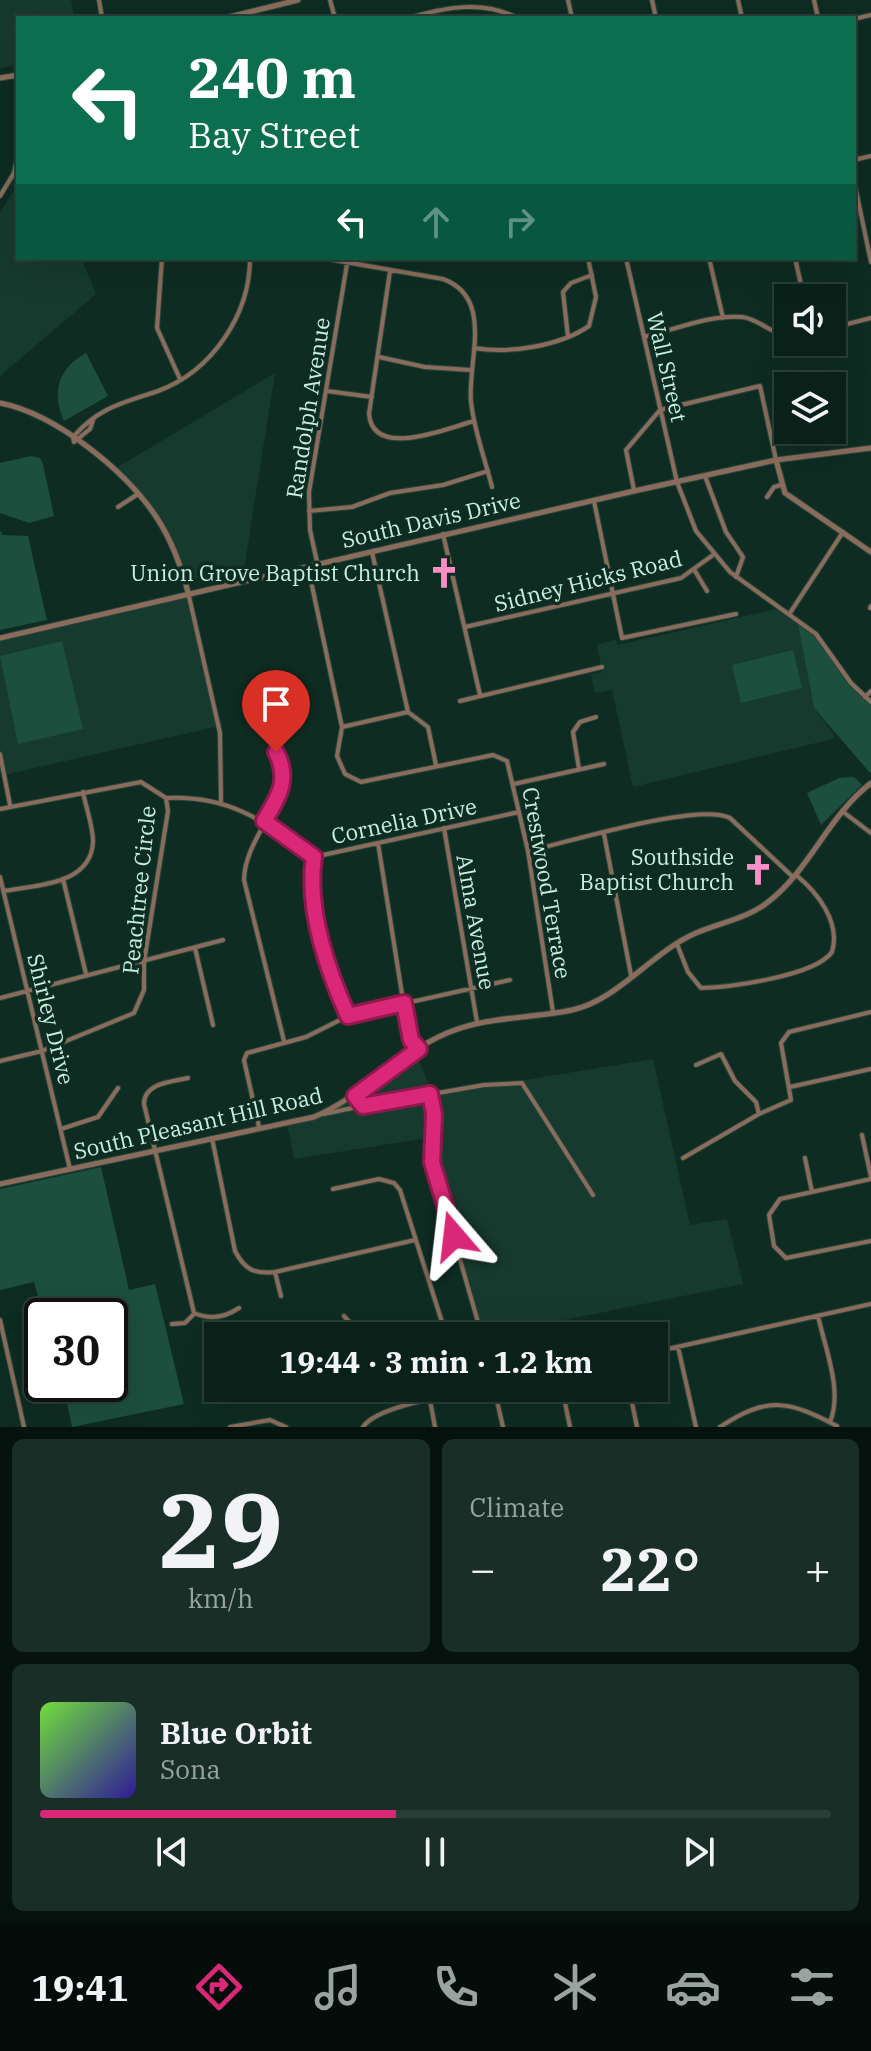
<!DOCTYPE html>
<meta charset="utf-8">
<style>
body{margin:0;font-family:"IBM Plex Serif",serif;background:#182e27;color:#f1f3f6;height:100vh;display:flex;flex-direction:column;font-size:30px;white-space:nowrap}
*{box-sizing:border-box;margin:0}
p{font-size:26px;color:#99a3a2}
.icon{flex:none;width:44px;height:44px;fill:none;stroke:currentColor;stroke-width:2;stroke-linecap:round;stroke-linejoin:round}
.map{position:relative;height:1427px;overflow:hidden}
.drawer{display:flex;flex-direction:column;gap:12px;padding:12px;background:#06120e;flex:1}
.drawer>*{flex:none}
.top-card{position:absolute;left:16px;top:16px;width:840px;height:244px;border-radius:0px;box-shadow:0 8px 32px #0002,0 0 0 2px #2a3e39;background:#0b6e4f;color:#fff;overflow:hidden}
.controls{position:absolute;left:774px;top:284px;display:grid;gap:16px}
.controls a{display:grid;place-items:center;width:72px;height:72px;border-radius:0px;background:#0a211a;box-shadow:0 8px 32px #0002,0 0 0 2px #2a3e39;font-size:40px}
.speed{position:absolute;left:24px;top:1298px;display:flex;gap:16px;font-size:40px;font-weight:700;text-align:center}
.speed>*{display:grid;place-content:center;width:104px;height:104px;border-radius:50%;background:#0a211a;box-shadow:0 8px 32px #0002,0 0 0 2px #2a3e39;line-height:1}
.speed .limit{border:4px solid #111;border-radius:12px;background:#fff;color:#111}
.pin{position:absolute;display:grid;place-items:center;width:68px;height:68px;color:#fff;margin:-82px -34px;border-radius:50% 50% 50% 0;rotate:-45deg;box-shadow:0 0 8px #0007}
.pin .icon{rotate:45deg}
.me{position:absolute;width:88px;margin:-44px;rotate:343deg;stroke-linejoin:round;filter:drop-shadow(0 0 6px #0008)}
.turn{display:flex;align-items:center;gap:28px;height:168px;padding:0 40px;font-size:36px}
.turn .icon{width:104px;height:104px;stroke-width:2.5}
.turn b{display:block;font-size:56px;line-height:68px}
.lanes{display:flex;align-items:center;height:76px;padding:0 40px;background:#0003;justify-content:center;gap:40px;direction:ltr}
.lanes .off{opacity:.35}
.big{font-size:60px;font-weight:800;line-height:1.1}
.drawer .tile{flex:1;display:flex;flex-direction:column;justify-content:center;gap:12px;min-width:0;padding:0 28px;border-radius:12px;background:#182e27}
.drawer .dial{align-items:center;gap:0}
.dial b{font-size:104px;line-height:1}
.song{display:flex;align-items:center;gap:24px}
.cover{width:96px;height:96px;border-radius:12px;background:linear-gradient(135deg,hsl(100 70% 55%),hsl(250 70% 35%))}
.played{height:8px;border-radius:4px;background:linear-gradient(90deg,#db2777 45%,#2a3e39 45%)}
.keys{display:flex;justify-content:space-around;direction:ltr}
.heat{display:flex;justify-content:space-between;align-items:center;font-size:44px;direction:ltr}
.drawer .tiles{flex:1;display:grid;gap:12px;grid-template-columns:1fr 1fr}
.tile:last-child{grid-column:span 2}
.trip{position:absolute;left:204px;top:1322px;width:464px;height:80px;border-radius:0px;background:#0a211a;box-shadow:0 8px 32px #0002,0 0 0 2px #2a3e39;font-weight:800;line-height:80px;text-align:center}
.tab-bar{display:flex;height:128px;justify-content:space-around;align-items:center;background:#040d0a;color:#99a3a2}
.tab-bar .icon{width:56px;height:56px}
.tab-bar .current{color:#db2777}
.tab-bar b{font-size:36px;color:#f1f3f6}
.map>svg:first-child{display:block}
.built{fill:#173a2e}
.green{fill:#1c4f3e}
.lines{fill:none;stroke-linecap:round;stroke-linejoin:round}
.minor-casing{stroke:#28483d;stroke-width:6}
.tertiary-casing{stroke:#28483d;stroke-width:7}
.minor{stroke:#8b6c5c;stroke-width:4}
.tertiary{stroke:#8b6c5c;stroke-width:5}
.route-casing{stroke:#8e194d;stroke-width:20}
.route{stroke:#db2777;stroke-width:14}
.labels{text-anchor:middle;stroke-width:7;stroke-linejoin:round;paint-order:stroke}
.street-label{font-size:22px;fill:#c6f1e0;stroke:#0e2c22}
.poi-label{font-size:22px;fill:#c6f1e0;stroke:#0e2c22;text-anchor:end}
</style>
<div class="map">
<svg width="871" height="1427" viewBox="0 0 871 1427">
<rect width="100%" height="100%" fill="#0e2c22"/>
<!-- built -->
<path class="built" d="M0,0H71L74,18H18V65L0,68Z
M13,192L18,194V258H81L96,294L0,376V212Z
M275,373L244,569L189,581L163,520L118,467Z
M188,592L219,726L4,775L0,755V638Z
M776,609L798,624L814,708L834,735L833,739L633,787L612,690L595,693L591,675L602,672L597,644L616,640L618,645Z
M417,1055L433,1095L653,1059L690,1225L727,1219L743,1284L484,1336L428,1152V1138L294,1159L287,1124L316,1119Z"/>
<!-- green -->
<path class="green" d="M86,353L108,396L64,421C51,393 58,368 86,353Z
M31,456L40,458L43,464L54,516L29,523L0,513V463Z
M0,530L2,535L28,536L47,620L0,630Z
M798,624C825,634 848,681 871,703V774L814,708Z
M62,641L83,729L18,744L0,656Z
M793,650L802,688L741,703L732,665Z
M854,777L862,785L821,825L807,793L839,778Z
M101,1167L129,1290L155,1284L184,1404L72,1427L63,1384H110V1316H43L34,1282L0,1290V1189Z"/>
<g class="lines">
<defs>
<path id="minor" d="M99,0L102,18
M330,0L335,18
M568,0L572,18
M652,0L656,18
M738,0L742,18
M814,0L818,18
M409,18C445,7 484,0 517,18
M854,19L871,15
M16,76L18,84
M854,160L871,156
M854,181L871,262
M0,196L14,173L18,155
M162,258L157,328L180,379
M322,258L443,279C495,298 467,362 471,402C474,430 485,459 492,487
M626,258L677,482L696,531L730,572L816,634L851,683L871,702
M709,258L723,318
M795,258L804,298
M390,271L369,414C373,460 448,428 474,421
M832,328L871,318
M568,337L563,292L571,283L592,275
M644,337C674,330 711,314 742,317C760,319 769,334 788,334
M474,348C509,354 560,346 589,326L596,297L588,258
M379,357L425,367L471,370
M327,391L372,397
M93,420L90,429L74,442L73,437C99,407 123,403 158,391C212,371 250,315 250,258
M705,476L726,532L743,557L736,577
M634,490L626,450L660,410L760,386L776,460
M767,497L774,487L781,485
M594,501L622,638L736,614
M118,507L138,494
M309,511L352,507L390,493L443,485L488,471
M443,534L480,695
M372,552L408,712
M317,562L310,530L309,492L348,258
M308,567L342,727L337,756L345,774L361,782L493,755L507,761L528,851L553,1012
M695,571L707,591
M188,592L220,733L221,801
M870,608L871,606
M790,613L843,532
M465,627L681,578L713,555
M865,697L871,691
M460,701L602,667
M342,727L408,712L428,727L436,765
M276,752C299,798 245,832 244,880L284,1041
M0,754L10,805
M579,769L573,732L580,722L596,717
M514,784L604,764
M167,798C230,795 265,822 314,857L519,812
M0,809L141,782L166,798L168,811L144,962V990L134,1013L42,1051L0,1061
M842,811L871,833
M444,828L477,1022
M604,834L631,975
M378,843L406,1019L411,1040L419,1049
M528,851C569,842 698,802 730,818L793,877
M314,857C306,908 327,969 348,1016
M0,877L70,1169
M63,879L86,974
M4,891C36,885 92,885 93,841C93,826 86,808 83,792
M677,944L688,972L701,988C731,987 815,976 832,952C841,922 817,892 796,875
M195,948L213,1025
M0,998L223,940
M696,1065L721,1054L735,1081L756,1102L759,1114
M188,1078C171,1082 144,1083 144,1104L194,1313C210,1320 224,1318 239,1308
M790,1087L871,1069
M430,1094L434,1114L432,1162L482,1336
M355,1096L363,1106L484,1085L522,1083L593,1195
M324,1114L362,1106
M259,1127L244,1060L247,1053L306,1037L348,1016L510,980
M61,1129L98,1117L118,1088
M862,1135L871,1177
M212,1138L235,1251C245,1270 254,1274 275,1272L415,1240
M683,1158L759,1114L791,1100L781,1043L789,1032L871,1012
M805,1158L812,1192
M871,1179L780,1199L769,1215L774,1246L786,1258L871,1241
M333,1189L379,1179L394,1183L400,1190L442,1322L459,1326L479,1322
M275,1272L281,1296
M344,1316L362,1336
M818,1316C825,1348 843,1391 830,1422
M0,1320L24,1427
M172,1324L185,1323L194,1314
M417,1336L435,1332L442,1322
M678,1347L696,1427
M654,1352L871,1304
M494,1388L503,1427
M562,1388L570,1427
M629,1388L637,1427
M430,1400L435,1427
M230,1427L270,1420L286,1427
M363,1427C378,1404 461,1394 489,1388
M720,1427C767,1396 788,1400 837,1426"/>
<path id="tertiary" d="M225,18L298,0
M0,78L18,75
M0,403C56,414 126,471 157,518C172,541 181,566 188,592
M776,460L785,493L871,552
M0,638L634,491L776,460L871,448
M0,1184L314,1117C363,1096 398,1054 447,1033C487,1016 530,1019 572,1010C618,1000 652,952 696,933C719,923 748,918 768,902C810,870 828,816 871,783"/>
</defs>
<!-- minor casing -->
<use href="#minor" class="minor-casing"/>
<!-- tertiary casing -->
<use href="#tertiary" class="tertiary-casing"/>
<!-- minor -->
<use href="#minor" class="minor"/>
<!-- tertiary -->
<use href="#tertiary" class="tertiary"/>
</g>
<g class="lines">
<defs>
<path id="route" d="M276,752C290,779 279,797 264,821L314,857C306,908 327,969 348,1016L404,1003L411,1040L419,1049L355,1096L363,1106L430,1094L434,1114L432,1162L454,1236"/>
</defs>
<!-- route casing -->
<use href="#route" class="route-casing"/>
<!-- route -->
<use href="#route" class="route"/>
</g>
<!-- icons -->
<defs>
<symbol id="church-bare" viewBox="-9 -9 18 18"><path d="M-1.2-6h2.4v3.5h3.3v2.4h-3.3V6h-2.4V-.1h-3.3v-2.4h3.3Z" fill="#fa8fc7" stroke="#0e2c22" stroke-width="2.5" paint-order="stroke"/></symbol>
</defs>
<g fill-rule="evenodd">
<use href="#church-bare" x="422" y="551" width="44" height="44"/>
<use href="#church-bare" x="736" y="848" width="44" height="44"/>
</g>
<g class="labels">
<!-- street labels -->
<g class="street-label">
<text transform="translate(667 367) rotate(77)" y="8">Wall Street</text>
<text transform="translate(308 408) rotate(-81)" y="8">Randolph Avenue</text>
<text transform="translate(431 520) rotate(-13)" y="8">South Davis Drive</text>
<text transform="translate(588 581) rotate(-14)" y="8">Sidney Hicks Road</text>
<text transform="translate(404 821) rotate(-12)" y="8">Cornelia Drive</text>
<text transform="translate(547 883) rotate(80)" y="8">Crestwood Terrace</text>
<text transform="translate(139 890) rotate(-84)" y="8">Peachtree Circle</text>
<text transform="translate(476 922) rotate(80)" y="8">Alma Avenue</text>
<text transform="translate(51 1019) rotate(76)" y="8">Shirley Drive</text>
<text transform="translate(198 1123) rotate(-13)" y="8">South Pleasant Hill Road</text>
</g>
<!-- poi labels -->
<g class="poi-label">
<text x="420" y="581">Union Grove Baptist Church</text>
<text x="734" y="865">Southside<tspan x="734" dy="25">Baptist Church</tspan></text>
</g>
</g>
</svg>
<div class="controls">
<a><svg class="icon" aria-label="sound" viewBox="0 0 24 24"><path d="M4 9h4l5-4v14l-5-4H4zM17 9q2 3 0 6"/></svg></a>
<a><svg class="icon" aria-label="layers" viewBox="0 0 24 24"><path d="M12 4l9 5-9 5-9-5zM3 14l9 5 9-5"/></svg></a>
</div>
<div class="speed"><div class="limit">30</div></div>
<div class="pin" style="left:276px;top:752px;background:#d93025"><svg class="icon" aria-label="arrive" viewBox="0 0 24 24"><path d="M6 21V4h12l-3 4 3 4H6"/></svg></div>
<svg class="me" style="left:454px;top:1236px" viewBox="-20 -20 40 40"><path d="M0-17L14 15 0 8-14 15z" fill="#db2777" stroke="#fff" stroke-width="4"/></svg>
<div class="trip">19:44 · 3 min · 1.2 km</div>
<div class="top-card">
<div class="turn"><svg class="icon" aria-label="left" viewBox="0 0 24 24"><path d="M17 20v-9H6M10 6l-5 5 5 5"/></svg><div><b>240 m</b>Bay Street</div></div>
<div class="lanes"><svg class="icon" aria-label="left" viewBox="0 0 24 24"><path d="M17 20v-9H6M10 6l-5 5 5 5"/></svg><svg class="icon off" aria-label="ahead" viewBox="0 0 24 24"><path d="M12 20V5M6 11l6-6 6 6"/></svg><svg class="icon off" aria-label="right" viewBox="0 0 24 24"><path d="M7 20v-9h11M14 6l5 5-5 5"/></svg></div>
</div>
</div>
<section class="drawer">
<div class="tiles">
<div class="tile dial"><b>29</b><p>km/h</p></div>
<div class="tile"><p>Climate</p>
<div class="heat"><a>−</a><b class="big">22°</b><a>+</a></div>
</div>
<div class="tile">
<div class="song"><i class="cover"></i><div><b>Blue Orbit</b><p>Sona</p></div></div>
<div class="played"></div>
<div class="keys"><svg class="icon" aria-label="previous" viewBox="0 0 24 24"><path d="M18 5L8 12l10 7zM5 5v14"/></svg><svg class="icon" aria-label="pause" viewBox="0 0 24 24"><path d="M8 5v14M16 5v14"/></svg><svg class="icon" aria-label="next" viewBox="0 0 24 24"><path d="M6 5l10 7-10 7zM19 5v14"/></svg></div>
</div>
</div>
</section>
<nav class="tab-bar">
<b>19:41</b>
<svg class="icon current" aria-label="directions" viewBox="0 0 24 24"><path d="M12 3l9 9-9 9-9-9zM9 14v-3h6M13 9l2 2-2 2"/></svg>
<svg class="icon" aria-label="music" viewBox="0 0 24 24"><path d="M9 18V5l10-2v13"/><circle cx="6" cy="18" r="3"/><circle cx="16" cy="16" r="3"/></svg>
<svg class="icon" aria-label="phone" viewBox="0 0 24 24"><path d="M5 4h4l2 5-3 2q2 4 5 5l2-3 5 2v4C11 20 4 13 5 4z"/></svg>
<svg class="icon" aria-label="climate" viewBox="0 0 24 24"><path d="M12 3v18M4 7l16 10M4 17L20 7"/></svg>
<svg class="icon" aria-label="car" viewBox="0 0 24 24"><path d="M5 17H2v-5l4-1 3-4h7l3 4 3 1v5h-3M9 17h6M6 11h13"/><circle cx="7" cy="17" r="2"/><circle cx="17" cy="17" r="2"/></svg>
<svg class="icon" aria-label="filters" viewBox="0 0 24 24"><path d="M4 7h16M4 17h16"/><circle cx="9" cy="7" r="2"/><circle cx="15" cy="17" r="2"/></svg>
</nav>
